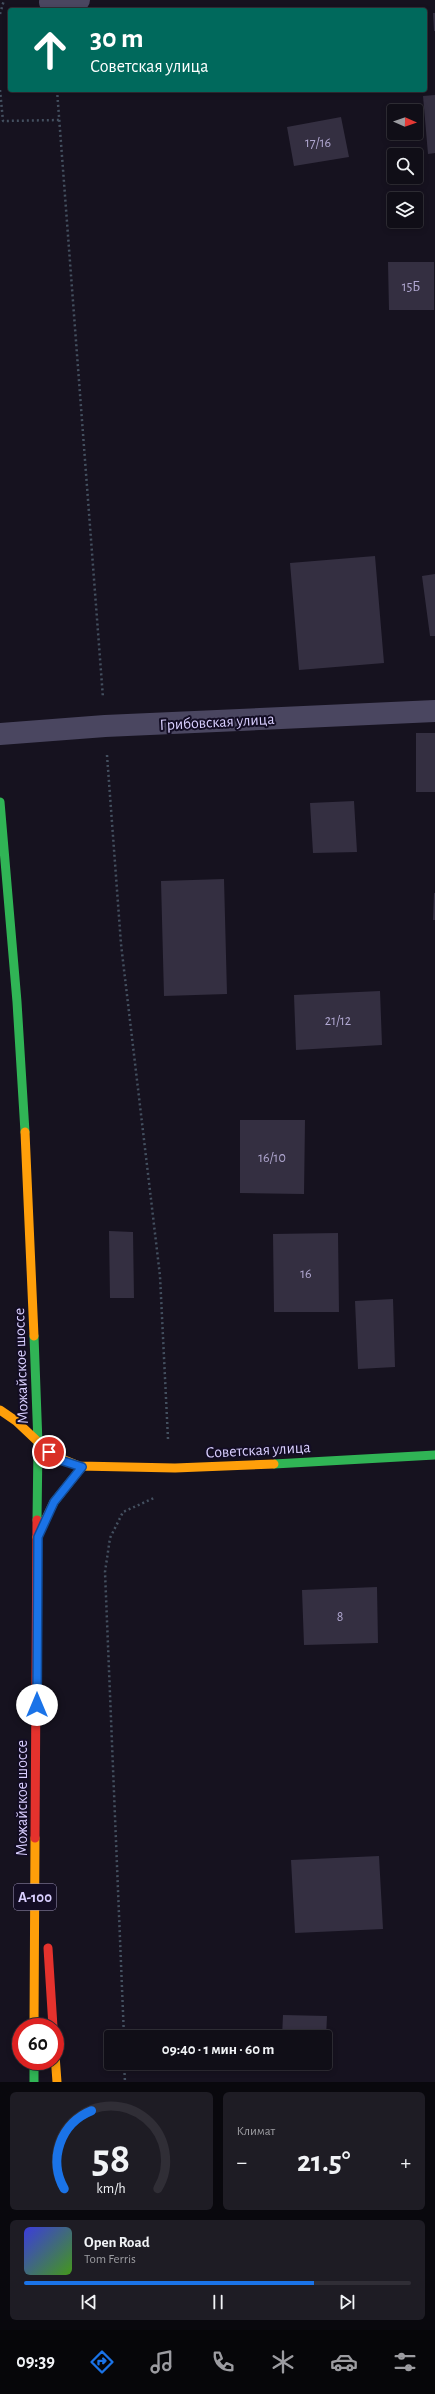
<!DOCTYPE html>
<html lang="ru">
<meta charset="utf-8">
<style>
body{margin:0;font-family:"Alegreya Sans",sans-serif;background:#1e1c24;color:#f1f3f6;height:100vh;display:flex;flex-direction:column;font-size:15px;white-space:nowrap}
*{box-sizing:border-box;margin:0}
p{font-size:13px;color:#9c9ca1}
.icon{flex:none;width:22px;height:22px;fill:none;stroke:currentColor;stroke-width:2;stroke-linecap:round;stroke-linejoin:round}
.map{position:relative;height:2082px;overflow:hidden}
.panel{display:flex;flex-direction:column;gap:10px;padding:10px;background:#09080d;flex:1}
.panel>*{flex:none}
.banner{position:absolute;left:8px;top:8px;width:419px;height:84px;border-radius:4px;box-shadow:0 2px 6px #0003,0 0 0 1px #302e36;background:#00695c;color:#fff;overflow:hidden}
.needle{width:26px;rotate:92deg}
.buttons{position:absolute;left:387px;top:104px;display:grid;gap:8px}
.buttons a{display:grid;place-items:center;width:36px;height:36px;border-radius:4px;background:#100e17;box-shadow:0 2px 6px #0003,0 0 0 1px #302e36;font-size:20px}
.speed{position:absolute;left:12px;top:2018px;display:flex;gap:8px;font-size:20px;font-weight:700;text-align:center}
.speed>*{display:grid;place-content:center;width:52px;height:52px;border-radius:50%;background:#100e17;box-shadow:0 2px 6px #0003,0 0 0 1px #302e36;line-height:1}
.speed .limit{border:6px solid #d22;background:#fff;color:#111}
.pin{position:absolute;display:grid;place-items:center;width:34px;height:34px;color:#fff;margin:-17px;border:2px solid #fff;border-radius:50%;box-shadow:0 1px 4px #0007}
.me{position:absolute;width:44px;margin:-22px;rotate:0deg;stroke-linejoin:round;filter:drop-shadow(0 0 3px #0008)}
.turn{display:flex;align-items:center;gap:14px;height:84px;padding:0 16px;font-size:18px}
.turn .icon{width:52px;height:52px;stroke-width:2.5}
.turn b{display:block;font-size:28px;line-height:34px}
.big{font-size:30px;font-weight:700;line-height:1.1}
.panel .card{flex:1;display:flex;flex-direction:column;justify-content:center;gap:6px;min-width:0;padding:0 14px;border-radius:6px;background:#1e1c24}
.panel .dial{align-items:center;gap:0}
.dial svg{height:104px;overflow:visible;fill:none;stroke:#302e36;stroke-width:7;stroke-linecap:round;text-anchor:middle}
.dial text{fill:#f1f3f6;stroke:none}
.song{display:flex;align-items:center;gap:12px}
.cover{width:48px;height:48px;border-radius:6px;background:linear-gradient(135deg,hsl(240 70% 55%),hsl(100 70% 35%))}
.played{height:4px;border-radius:2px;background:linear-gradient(90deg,#1a73e8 75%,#302e36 75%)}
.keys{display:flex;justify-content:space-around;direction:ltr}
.heat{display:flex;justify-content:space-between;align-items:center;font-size:22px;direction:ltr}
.panel .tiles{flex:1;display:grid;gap:10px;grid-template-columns:1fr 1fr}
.card:last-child{grid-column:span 2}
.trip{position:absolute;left:104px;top:2030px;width:228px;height:40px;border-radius:4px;background:#100e17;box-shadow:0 2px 6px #0003,0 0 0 1px #302e36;font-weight:700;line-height:40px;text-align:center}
.dock{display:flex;height:64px;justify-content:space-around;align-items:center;background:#060609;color:#9c9ca1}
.dock .icon{width:28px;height:28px}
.dock .active{color:#1a73e8}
.dock b{font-size:18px;color:#f1f3f6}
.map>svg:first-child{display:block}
.building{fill:#342f41}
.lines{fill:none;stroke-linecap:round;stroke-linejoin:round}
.path{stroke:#445060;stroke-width:2.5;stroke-dasharray:2 3;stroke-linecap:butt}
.street{stroke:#4a4660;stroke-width:22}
.fast{stroke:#30b455;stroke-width:9}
.slow{stroke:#ff9f0a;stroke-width:9}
.jam{stroke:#e5322d;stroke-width:9}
.route-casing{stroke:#114b97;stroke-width:10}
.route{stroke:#1a73e8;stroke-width:7}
.labels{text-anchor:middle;stroke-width:4;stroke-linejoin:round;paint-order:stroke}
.number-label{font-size:14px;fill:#b0a7d0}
.shield{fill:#130d24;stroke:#9e95bd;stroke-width:1}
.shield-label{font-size:15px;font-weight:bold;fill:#d9cfff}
.street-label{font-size:16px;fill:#d9cfff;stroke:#130d24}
</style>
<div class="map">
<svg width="435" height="2082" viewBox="0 0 435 2082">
<rect width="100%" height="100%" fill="#16121f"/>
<!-- building -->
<path class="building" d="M433,13H435V31H434Z
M435,95V153L428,154L423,96Z
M341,117L349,157L294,166L287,127Z
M388,262H434V310H389Z
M375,556L384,663L299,670L290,563Z
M435,574V636H430L422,576Z
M416,733H435V792H416Z
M354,801L357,852L313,853L310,803Z
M224,879L227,994L164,996L161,881Z
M434,893H435V920H433Z
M380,991L382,1045L296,1050L294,995Z
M240,1120H305L304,1194L240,1193Z
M109,1231L133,1232L134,1298H110Z
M338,1233L339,1312H274L273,1234Z
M393,1299L395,1367L358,1369L355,1301Z
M377,1587L378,1643L304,1645L302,1590Z
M379,1856L383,1929L295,1933L291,1860Z
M283,2015L327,2016L326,2037H282Z"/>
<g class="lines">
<!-- path -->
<path class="path" d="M0,14L4,0
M0,90L3,121L59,120
M57,90L103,698
M107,755L121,944L160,1276L168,1439
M124,2037L105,1572L110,1538L123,1512L154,1498
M124,2063L125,2082"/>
<!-- street -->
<path class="street" d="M50,2L79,0
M0,734L105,726L435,711"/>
<!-- fast -->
<path class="fast" d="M0,802L17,1002L25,1132
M34,1336L38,1444L37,1520
M274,1464L435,1455
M34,2061V2082"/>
<!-- slow -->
<path class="slow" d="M25,1132L34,1336
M0,1410L16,1421L52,1455L79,1466L175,1468L274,1464
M37,1537L54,1502L82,1467
M34,2027L35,1838
M55,2055L57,2082"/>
<!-- jam -->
<path class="jam" d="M35,1838L37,1520
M48,1948L53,2027"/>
</g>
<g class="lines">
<defs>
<path id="route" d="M37,1705L38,1537L54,1502L82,1467L60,1460L49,1452"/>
</defs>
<!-- route casing -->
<use href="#route" class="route-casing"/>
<!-- route -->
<use href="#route" class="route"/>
</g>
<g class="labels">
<!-- number labels -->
<g class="number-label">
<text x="318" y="147">17/16</text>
<text x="411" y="291">15Б</text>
<text x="338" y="1025">21/12</text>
<text x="272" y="1162">16/10</text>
<text x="306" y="1278">16</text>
<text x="340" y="1621">8</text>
</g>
<!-- shield labels -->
<rect class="shield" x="14" y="1884" width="42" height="26" rx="3"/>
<g class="shield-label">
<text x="35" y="1902">А-100</text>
</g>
<!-- street labels -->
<g class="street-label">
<text transform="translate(217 721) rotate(-3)" y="6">Грибовская улица</text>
<text transform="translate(20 1366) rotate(-92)" y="6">Можайское шоссе</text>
<text transform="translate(258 1449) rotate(-3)" y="6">Советская улица</text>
<text transform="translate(21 1798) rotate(-90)" y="6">Можайское шоссе</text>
</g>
</g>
</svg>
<div class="buttons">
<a><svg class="needle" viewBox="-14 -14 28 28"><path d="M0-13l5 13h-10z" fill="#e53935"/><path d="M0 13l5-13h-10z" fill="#9c9ca1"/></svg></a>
<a><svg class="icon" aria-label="search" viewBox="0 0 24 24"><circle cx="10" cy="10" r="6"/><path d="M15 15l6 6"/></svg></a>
<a><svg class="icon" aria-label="layers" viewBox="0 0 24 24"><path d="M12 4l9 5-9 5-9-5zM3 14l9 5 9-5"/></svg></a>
</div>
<div class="speed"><div class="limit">60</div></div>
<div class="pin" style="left:49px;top:1452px;background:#d93025"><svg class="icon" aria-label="arrive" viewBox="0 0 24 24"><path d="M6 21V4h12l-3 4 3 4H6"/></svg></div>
<svg class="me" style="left:37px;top:1705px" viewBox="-20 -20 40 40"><circle r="19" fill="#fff"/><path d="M0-13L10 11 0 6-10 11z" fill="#1a73e8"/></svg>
<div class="trip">09:40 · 1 мин · 60 m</div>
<div class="banner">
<div class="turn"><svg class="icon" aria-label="ahead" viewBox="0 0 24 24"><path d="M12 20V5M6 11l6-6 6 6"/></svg><div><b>30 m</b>Советская улица</div></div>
</div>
</div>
<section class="panel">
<div class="tiles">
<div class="card dial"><svg viewBox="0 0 100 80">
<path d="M14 69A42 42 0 1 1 86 69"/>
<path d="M14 69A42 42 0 0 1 35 9" stroke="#1a73e8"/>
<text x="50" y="56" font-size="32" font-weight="700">58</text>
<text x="50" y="72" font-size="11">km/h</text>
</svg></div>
<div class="card"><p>Климат</p>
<div class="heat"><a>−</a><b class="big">21.5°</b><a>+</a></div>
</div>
<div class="card">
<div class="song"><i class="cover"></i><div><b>Open Road</b><p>Tom Ferris</p></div></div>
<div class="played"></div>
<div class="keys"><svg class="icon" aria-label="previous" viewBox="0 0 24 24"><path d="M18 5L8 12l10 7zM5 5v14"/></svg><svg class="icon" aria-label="pause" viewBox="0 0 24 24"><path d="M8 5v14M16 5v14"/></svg><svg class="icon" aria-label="next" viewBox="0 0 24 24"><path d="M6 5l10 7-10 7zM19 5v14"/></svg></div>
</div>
</div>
</section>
<nav class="dock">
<b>09:39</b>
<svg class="icon active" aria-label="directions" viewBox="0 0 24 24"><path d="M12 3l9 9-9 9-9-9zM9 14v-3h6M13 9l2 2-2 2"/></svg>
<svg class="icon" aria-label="music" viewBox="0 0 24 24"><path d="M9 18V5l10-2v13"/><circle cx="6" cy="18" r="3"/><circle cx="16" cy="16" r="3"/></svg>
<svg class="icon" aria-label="phone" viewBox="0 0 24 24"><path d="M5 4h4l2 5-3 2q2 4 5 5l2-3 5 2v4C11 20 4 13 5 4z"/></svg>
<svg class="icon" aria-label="climate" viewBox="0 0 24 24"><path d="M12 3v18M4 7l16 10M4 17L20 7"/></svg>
<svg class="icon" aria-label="car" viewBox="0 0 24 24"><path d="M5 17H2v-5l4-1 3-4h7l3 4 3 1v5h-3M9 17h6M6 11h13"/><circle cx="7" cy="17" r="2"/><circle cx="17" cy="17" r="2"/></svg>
<svg class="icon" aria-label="filters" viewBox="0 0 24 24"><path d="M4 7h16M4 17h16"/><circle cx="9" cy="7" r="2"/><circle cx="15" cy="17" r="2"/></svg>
</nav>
